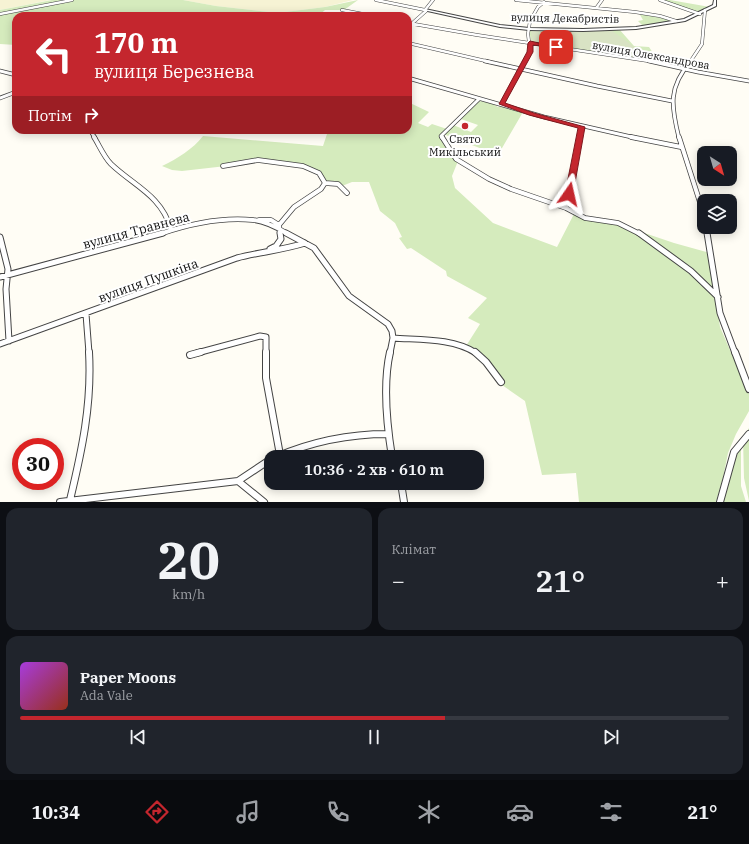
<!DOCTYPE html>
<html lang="uk">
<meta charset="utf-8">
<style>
body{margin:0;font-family:"IBM Plex Serif",serif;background:#20242c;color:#f1f3f6;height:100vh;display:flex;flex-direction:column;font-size:15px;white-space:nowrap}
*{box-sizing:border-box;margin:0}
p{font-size:13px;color:#9ea1a6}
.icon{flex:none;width:22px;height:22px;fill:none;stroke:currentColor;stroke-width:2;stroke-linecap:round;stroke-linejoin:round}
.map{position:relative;height:502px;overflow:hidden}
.sheet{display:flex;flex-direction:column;gap:6px;padding:6px;background:#0d0f14;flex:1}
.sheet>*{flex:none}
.banner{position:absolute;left:12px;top:12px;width:400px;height:122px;border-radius:12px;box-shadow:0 2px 10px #0003;background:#c4262e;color:#fff;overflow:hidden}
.needle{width:26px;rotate:143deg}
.tools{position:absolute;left:697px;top:146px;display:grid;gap:8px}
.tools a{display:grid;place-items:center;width:40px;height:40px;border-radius:8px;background:#171b24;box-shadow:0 2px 10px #0003;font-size:20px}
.speed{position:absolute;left:12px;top:438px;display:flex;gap:8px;font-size:20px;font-weight:700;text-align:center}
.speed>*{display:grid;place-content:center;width:52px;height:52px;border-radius:50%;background:#171b24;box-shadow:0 2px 10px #0003;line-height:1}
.speed .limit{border:6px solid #d22;background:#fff;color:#111}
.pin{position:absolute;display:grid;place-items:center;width:34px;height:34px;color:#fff;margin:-17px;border-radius:8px;box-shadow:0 2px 6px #0006}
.me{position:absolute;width:44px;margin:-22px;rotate:11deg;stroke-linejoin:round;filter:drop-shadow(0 0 3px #0008)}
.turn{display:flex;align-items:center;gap:14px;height:84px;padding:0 16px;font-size:18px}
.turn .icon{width:52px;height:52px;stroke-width:2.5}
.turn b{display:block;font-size:28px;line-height:34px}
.then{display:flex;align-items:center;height:38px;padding:0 16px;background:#0003;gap:8px;font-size:15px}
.big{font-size:30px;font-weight:600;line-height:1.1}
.sheet .tile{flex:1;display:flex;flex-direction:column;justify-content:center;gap:6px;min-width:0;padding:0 14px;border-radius:12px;background:#20242c}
.sheet .dial{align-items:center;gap:0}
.dial b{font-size:52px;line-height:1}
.song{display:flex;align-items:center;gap:12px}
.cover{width:48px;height:48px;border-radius:6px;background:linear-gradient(135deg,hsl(280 70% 55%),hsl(10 70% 35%))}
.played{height:4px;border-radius:2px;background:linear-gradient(90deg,#c4262e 60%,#363941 60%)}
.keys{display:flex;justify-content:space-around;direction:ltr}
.heat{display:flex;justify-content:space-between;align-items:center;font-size:22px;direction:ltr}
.sheet .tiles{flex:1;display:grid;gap:6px;grid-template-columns:1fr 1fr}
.tile:last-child{grid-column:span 2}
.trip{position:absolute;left:264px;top:450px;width:220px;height:40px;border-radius:12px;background:#171b24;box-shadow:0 2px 10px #0003;font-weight:600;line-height:40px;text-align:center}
.tabs{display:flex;height:64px;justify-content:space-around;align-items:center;background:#090b0e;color:#9ea1a6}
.tabs .icon{width:28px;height:28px}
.tabs .current{color:#c4262e}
.tabs b{font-size:18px;color:#f1f3f6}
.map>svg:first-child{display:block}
.farmland{fill:#f6f3d4}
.green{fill:#d5ebbd;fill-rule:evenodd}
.cemetery{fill:#d9e3c4}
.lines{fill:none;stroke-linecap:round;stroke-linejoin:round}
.minor-far4-casing{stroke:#444;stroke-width:3.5}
.minor-far3-casing{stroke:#444;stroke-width:4.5}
.minor-far2-casing{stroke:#444;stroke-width:5.5}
.minor-far1-casing{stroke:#444;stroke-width:7}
.minor-casing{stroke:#444;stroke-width:8}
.tertiary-casing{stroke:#444;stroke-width:2}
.minor-far4{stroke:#fff;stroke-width:2.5}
.minor-far3{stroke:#fff;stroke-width:3}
.minor-far2{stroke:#fff;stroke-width:4}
.minor-far1{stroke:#fff;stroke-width:5}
.minor{stroke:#fff;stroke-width:6}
.tertiary{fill:#fff;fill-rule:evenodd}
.route{fill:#c4262e;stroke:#7f191e}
.poi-dot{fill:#c4262e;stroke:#fff;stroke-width:1.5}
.labels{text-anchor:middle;stroke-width:4;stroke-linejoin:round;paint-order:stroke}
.far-street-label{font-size:11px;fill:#111;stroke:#fff}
.far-poi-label{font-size:11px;fill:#111;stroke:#fff}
.street-label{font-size:13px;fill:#111;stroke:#fff}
</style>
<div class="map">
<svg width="749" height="502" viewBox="0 0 749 502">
<rect width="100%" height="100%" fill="#fffdf5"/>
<!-- farmland -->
<path class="farmland" d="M0,0H50L0,10Z
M183,0H353L325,7L277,13L216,6Z"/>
<!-- green -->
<path class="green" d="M52,0H183L216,6L277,13L325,7L358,0L344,10H325L318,16H16V45L0,44V10Z
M660,0H670L710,7L700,12H697Z
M639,13L674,21L643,26L638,21L643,20Z
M619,29L634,46L649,47L653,53L687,60L682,66H678L532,43L529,31L531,30ZM534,30L585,31L552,44Z
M479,101L491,103L498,107L503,105L523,112L498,155L443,134L453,125L471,132L478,125L461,119Z
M408,102L429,112L418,123L428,127L432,124L447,129L442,133L458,161L452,176L455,188L493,223L557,247L574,214L609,221L674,243L710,253L720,327L749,394V411L736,434L728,453L723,478L716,502H579L576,473L542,475L525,401L502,385V381L466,346L480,324L468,318L487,298L447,276L446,271L411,248L407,249L399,238L402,237L395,223L380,211L369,182H352L342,186L324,181L313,170L264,160L235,165L182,171L172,170L162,166C177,159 193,149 203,136L323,146L327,134H337L339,130H408Z
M749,428V501L744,478L743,439Z
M741,448V486L746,502H722L733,457Z"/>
<!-- cemetery -->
<path class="cemetery" d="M534,30H611L644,54L642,58H639L532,41L531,31Z"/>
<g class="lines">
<defs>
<path id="minor-far4" d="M376,0L425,10L433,0
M516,0L635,12L660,16L676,21
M660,0L700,14
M597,7L602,0
M342,10L373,16
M0,14L72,0
M408,23L477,35L655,62
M408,27L426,11
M408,43L490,62
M525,62L530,50L528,34L530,21L538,7L544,2
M690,62L702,44L705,10"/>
<path id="minor-far3" d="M485,61L597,86L672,101
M649,61L698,72L749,81
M0,71L16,75
M408,78L544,117L636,138
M0,98L16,92
M502,104L525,61
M90,130L95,138
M442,138L441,136L479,99
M580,138L582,127
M679,138C671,106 668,87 691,61"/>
<path id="minor-far2" d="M94,137C99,145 104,157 111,164C134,186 161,195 171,229
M442,137L456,159L489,179L511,189L566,208L585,218L618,223L640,234
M631,137L681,147
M679,137L704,215
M223,166L258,160L303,166L319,173L325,183L338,184L347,193
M566,208L580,137
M259,220H271L279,225L280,234
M279,225L294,207L321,189L325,183
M706,227L707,234
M160,234C189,224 223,217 253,220C264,221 278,228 288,234"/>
<path id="minor-far1" d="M286,233L314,248L349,296L388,324L392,331L393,338C420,340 453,338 476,353
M639,233L691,271L718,297
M707,233L720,313L735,353
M0,237L8,269L6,289L9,341
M270,249L276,246L281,239L280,233
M0,277L163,233
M86,314L89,353
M0,344L237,258C260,252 283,250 305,243
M197,353L260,336L266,337V353
M390,353L393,338"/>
<path id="minor" d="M266,352V378L280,455
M390,352C383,383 387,426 392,457
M475,352L486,362L501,382
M735,352L749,389
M190,355L201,352
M276,457C313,441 348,434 388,434
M238,481L264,502
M401,483L404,502
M70,500C82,450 92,404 89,352
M60,502L238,481L271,459
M720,502L734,452L749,434"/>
<path id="tertiary" d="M714,0H716V6L685,21L636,29L583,31L529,30L500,27L423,10L425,9L500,25L529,28L583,29L636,27L684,19L711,6L713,5Z"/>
</defs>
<!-- minor-far4 casing -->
<use href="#minor-far4" class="minor-far4-casing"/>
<!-- minor-far3 casing -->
<use href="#minor-far3" class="minor-far3-casing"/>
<!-- minor-far2 casing -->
<use href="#minor-far2" class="minor-far2-casing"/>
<!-- minor-far1 casing -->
<use href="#minor-far1" class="minor-far1-casing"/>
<!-- minor casing -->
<use href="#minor" class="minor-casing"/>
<!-- tertiary casing -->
<use href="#tertiary" class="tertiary-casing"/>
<!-- minor-far4 -->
<use href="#minor-far4" class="minor-far4"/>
<!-- minor-far3 -->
<use href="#minor-far3" class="minor-far3"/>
<!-- minor-far2 -->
<use href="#minor-far2" class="minor-far2"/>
<!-- minor-far1 -->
<use href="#minor-far1" class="minor-far1"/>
<!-- minor -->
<use href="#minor" class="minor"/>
<!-- tertiary -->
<use href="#tertiary" class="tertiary"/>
</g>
<!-- route -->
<path class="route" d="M530,41L558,47L556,48L533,45V52L505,103L534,113L585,127L573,194L569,197L565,194L578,128L529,115L499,104L527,52L528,43Z"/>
<!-- markers -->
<circle class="poi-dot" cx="465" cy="126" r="4"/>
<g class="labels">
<!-- far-street labels -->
<g class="far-street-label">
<text transform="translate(565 18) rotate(1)" y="4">вулиця Декабристів</text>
<text transform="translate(651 55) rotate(10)" y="4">вулиця Олександрова</text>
</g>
<!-- far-poi labels -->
<g class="far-poi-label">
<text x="465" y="143">Свято<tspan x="465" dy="13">Микільський</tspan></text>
</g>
<!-- street labels -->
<g class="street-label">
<text transform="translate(136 230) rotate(-15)" y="5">вулиця Травнева</text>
<text transform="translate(148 280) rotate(-20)" y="5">вулиця Пушкіна</text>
</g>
</g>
</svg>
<div class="tools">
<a><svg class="needle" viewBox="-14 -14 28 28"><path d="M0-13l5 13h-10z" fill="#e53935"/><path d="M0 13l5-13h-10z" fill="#9ea1a6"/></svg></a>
<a><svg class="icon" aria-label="layers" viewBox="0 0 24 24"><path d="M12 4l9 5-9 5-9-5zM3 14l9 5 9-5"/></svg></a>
</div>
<div class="speed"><div class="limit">30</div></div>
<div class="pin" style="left:556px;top:47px;background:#d93025"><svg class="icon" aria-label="arrive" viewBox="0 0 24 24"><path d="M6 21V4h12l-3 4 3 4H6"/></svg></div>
<svg class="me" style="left:569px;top:194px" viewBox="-20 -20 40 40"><path d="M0-17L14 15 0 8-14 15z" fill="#c4262e" stroke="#fff" stroke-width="4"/></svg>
<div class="trip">10:36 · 2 хв · 610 m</div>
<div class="banner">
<div class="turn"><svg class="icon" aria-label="left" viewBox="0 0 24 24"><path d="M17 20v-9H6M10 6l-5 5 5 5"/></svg><div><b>170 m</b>вулиця Березнева</div></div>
<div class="then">Потім<svg class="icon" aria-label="right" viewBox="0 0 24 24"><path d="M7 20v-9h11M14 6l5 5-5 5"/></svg></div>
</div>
</div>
<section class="sheet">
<div class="tiles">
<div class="tile dial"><b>20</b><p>km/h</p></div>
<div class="tile"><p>Клімат</p>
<div class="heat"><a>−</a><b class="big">21°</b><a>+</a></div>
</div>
<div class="tile">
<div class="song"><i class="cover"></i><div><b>Paper Moons</b><p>Ada Vale</p></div></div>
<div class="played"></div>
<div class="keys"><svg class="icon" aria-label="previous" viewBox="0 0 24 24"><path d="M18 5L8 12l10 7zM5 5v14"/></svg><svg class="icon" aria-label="pause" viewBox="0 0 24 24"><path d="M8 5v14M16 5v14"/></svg><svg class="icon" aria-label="next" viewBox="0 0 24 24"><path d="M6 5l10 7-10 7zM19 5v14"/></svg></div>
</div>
</div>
</section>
<nav class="tabs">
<b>10:34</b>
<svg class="icon current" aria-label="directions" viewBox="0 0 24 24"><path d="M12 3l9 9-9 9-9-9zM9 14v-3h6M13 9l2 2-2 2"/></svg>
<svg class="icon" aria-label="music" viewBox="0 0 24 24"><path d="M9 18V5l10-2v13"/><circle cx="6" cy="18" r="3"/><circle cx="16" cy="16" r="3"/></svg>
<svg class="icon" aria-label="phone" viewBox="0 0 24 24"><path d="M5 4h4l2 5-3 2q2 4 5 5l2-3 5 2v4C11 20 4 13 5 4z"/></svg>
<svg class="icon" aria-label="climate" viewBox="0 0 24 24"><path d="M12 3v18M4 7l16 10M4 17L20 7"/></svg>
<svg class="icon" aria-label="car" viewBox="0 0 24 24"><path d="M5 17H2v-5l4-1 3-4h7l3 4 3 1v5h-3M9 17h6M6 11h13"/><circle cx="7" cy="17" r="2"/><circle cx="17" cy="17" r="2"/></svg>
<svg class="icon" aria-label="filters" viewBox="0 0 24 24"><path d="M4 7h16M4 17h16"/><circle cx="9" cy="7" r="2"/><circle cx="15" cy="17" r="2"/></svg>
<b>21°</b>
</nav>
